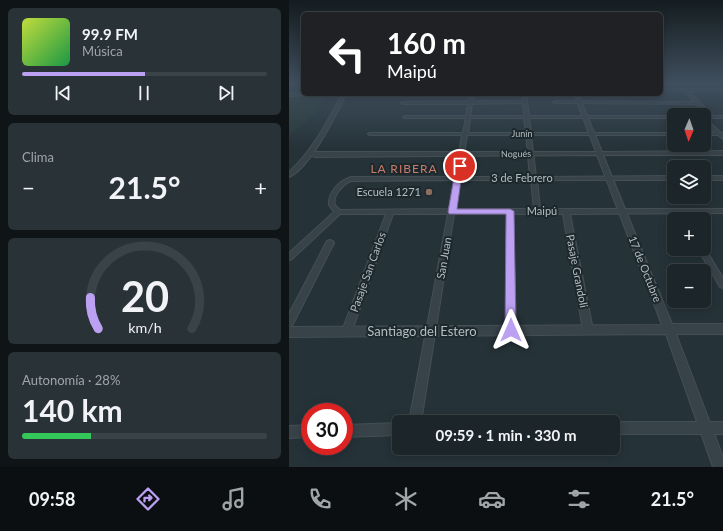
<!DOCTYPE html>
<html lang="es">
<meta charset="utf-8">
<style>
body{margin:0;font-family:Lato,sans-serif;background:#293236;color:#f1f3f6;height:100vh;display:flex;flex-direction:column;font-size:15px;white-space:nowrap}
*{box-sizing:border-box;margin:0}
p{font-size:13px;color:#a0a5a8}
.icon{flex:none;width:22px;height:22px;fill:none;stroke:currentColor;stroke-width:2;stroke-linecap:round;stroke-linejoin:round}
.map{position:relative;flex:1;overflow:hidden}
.sheet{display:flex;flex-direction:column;gap:8px;padding:8px;background:#0f1517;width:289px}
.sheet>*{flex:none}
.guide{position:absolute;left:12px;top:12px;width:362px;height:84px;border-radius:6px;box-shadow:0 2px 10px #0003,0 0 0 1px #3a4347;background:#202124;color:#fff;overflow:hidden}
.needle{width:26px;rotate:182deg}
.tools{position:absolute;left:378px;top:108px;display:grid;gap:8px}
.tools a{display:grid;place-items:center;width:44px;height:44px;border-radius:6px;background:#1c262a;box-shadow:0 2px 10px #0003,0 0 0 1px #3a4347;font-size:20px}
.speed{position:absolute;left:12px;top:403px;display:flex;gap:8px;font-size:20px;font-weight:700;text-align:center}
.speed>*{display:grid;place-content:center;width:52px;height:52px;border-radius:50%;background:#1c262a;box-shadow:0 2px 10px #0003,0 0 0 1px #3a4347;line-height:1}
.speed .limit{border:6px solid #d22;background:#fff;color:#111}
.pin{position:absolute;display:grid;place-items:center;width:34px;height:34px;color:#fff;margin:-17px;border:2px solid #fff;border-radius:50%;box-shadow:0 1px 4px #0007}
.me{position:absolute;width:44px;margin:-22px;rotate:0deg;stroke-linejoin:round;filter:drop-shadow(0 0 3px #0008)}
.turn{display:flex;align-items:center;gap:14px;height:84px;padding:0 20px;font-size:18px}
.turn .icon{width:52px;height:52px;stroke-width:2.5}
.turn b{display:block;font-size:28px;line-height:34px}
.big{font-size:30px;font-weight:700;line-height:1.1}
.sheet .widget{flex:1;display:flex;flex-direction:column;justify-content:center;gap:6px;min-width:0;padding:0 14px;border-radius:6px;background:#293236}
.sheet .dial{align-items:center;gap:0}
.dial svg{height:104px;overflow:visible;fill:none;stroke:#3a4347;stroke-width:7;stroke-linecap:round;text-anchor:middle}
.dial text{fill:#f1f3f6;stroke:none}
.song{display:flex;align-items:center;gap:12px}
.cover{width:48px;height:48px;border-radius:6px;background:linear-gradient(135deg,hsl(70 70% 55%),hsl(140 70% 35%))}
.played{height:4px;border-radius:2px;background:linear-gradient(90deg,#bca0f2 50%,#3a4347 50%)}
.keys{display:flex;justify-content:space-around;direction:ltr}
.heat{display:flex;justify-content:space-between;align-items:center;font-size:22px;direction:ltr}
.charge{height:6px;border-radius:3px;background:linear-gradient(90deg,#34c759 28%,#3a4347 0)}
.trip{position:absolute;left:103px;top:415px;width:228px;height:40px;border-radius:6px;background:#1c262a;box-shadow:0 2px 10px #0003,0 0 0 1px #3a4347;font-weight:700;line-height:40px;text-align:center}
.dock{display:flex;height:64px;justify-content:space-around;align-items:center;background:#0b0f11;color:#a0a5a8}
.dock .icon{width:28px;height:28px}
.dock .active{color:#bca0f2}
.dock b{font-size:18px;color:#f1f3f6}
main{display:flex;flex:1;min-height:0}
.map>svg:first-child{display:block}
.green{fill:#273937}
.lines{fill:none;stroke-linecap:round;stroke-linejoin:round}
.minor-casing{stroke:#444f55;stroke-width:2}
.tertiary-casing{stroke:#444f55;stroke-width:2}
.minor{fill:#384349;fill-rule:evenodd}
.tertiary{fill:#384349;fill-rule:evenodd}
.route{fill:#bca0f2;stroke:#7a689d}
.education-dot{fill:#8d6e63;stroke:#1d282d;stroke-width:1.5}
.labels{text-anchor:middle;stroke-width:4;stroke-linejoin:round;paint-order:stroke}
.far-street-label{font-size:9px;fill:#b3bec4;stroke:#1d282d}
.street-label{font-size:11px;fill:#b3bec4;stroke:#1d282d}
.poi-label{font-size:11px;fill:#b3bec4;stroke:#1d282d;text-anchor:end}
.neighbourhood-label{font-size:12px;letter-spacing:1px;fill:#c77c6c;stroke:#1d282d}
.near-street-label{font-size:13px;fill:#b3bec4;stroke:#1d282d}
</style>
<main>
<section class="sheet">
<div class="widget">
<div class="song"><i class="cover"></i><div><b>99.9 FM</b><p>Música</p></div></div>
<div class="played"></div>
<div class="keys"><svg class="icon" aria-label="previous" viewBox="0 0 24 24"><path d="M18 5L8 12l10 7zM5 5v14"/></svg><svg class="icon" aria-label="pause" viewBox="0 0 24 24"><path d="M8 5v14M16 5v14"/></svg><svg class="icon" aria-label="next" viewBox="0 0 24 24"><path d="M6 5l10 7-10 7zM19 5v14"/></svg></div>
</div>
<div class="widget"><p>Clima</p>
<div class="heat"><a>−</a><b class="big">21.5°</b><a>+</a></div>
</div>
<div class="widget dial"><svg viewBox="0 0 100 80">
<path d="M14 69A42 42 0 1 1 86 69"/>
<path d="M14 69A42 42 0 0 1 8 45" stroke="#bca0f2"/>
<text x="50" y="56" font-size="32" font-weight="700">20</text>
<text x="50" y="72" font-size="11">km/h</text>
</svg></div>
<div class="widget"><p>Autonomía · 28%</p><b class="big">140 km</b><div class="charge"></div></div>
</section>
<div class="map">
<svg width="434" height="467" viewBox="0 0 434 467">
<rect width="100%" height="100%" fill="#253238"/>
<!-- green -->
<path class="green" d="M37,96L23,117L0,136V97Z"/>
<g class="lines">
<defs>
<path id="minor" d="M372,89H434V91H400L424,116H434V118H418V117L419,116L408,104L266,103L264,102L266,101L406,102L396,91H372Z
M14,93V94H37L35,95L0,96V94Z
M53,94H57C47,115 21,168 0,177V172C24,150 38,122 53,94Z
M181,94H185L184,101H234L233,94H237L240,116H385V118H240L242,133H385V135H242L247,177L385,176V180H248L251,209H434V213L281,214L304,330L302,333L299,334L296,333L294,330L274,214H224L227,330L225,333L222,334L219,333L217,330L218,214H165L132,422H120L159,214H104L63,331L61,334L58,335L55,334L53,331L97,214H51L3,259L0,260V253L45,212L40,205C39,192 50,181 62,177H166L173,135H81L79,134L81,133H174L177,118H116L114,117L116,116H177L179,104H114L112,103L114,102L180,101ZM234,103L235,116H181L183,104ZM181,118H235L237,133H179ZM178,135H237L241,177H171ZM165,180L160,209L51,210C50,209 47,206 46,205C43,195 55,184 62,181ZM171,180H242L245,209H166Z
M415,117L432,133H434V139L429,135H415V133H426L415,121Z
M415,176H434V180H415Z
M41,240L44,241L45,243L3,326L0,327V314L38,241Z
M415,247L434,278V288L431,287L409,249H415Z
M324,422H434V434H324Z
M110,423V435L55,437V425Z
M21,425V437L0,438V426Z"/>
<path id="tertiary" d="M285,94H289L313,152L434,151V155H314L383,324H434V334H387L434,457V467H424L377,334L0,337V327L373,325L308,155L26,157L18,154L21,152H307Z"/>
</defs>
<!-- minor casing -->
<use href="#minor" class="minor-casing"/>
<!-- tertiary casing -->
<use href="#tertiary" class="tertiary-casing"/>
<!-- minor -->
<use href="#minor" class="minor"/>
<!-- tertiary -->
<use href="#tertiary" class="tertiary"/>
</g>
<!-- sky -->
<linearGradient id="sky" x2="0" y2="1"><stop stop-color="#141c1f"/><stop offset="0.56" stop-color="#404f5e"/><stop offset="1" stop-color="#404f5e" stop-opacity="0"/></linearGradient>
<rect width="434" height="149" fill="url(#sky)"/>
<!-- route -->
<path class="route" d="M171,164L174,166L168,209H221L225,211L227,330L226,334L222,336L217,334L216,330L217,214H160L159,212L167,166Z"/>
<!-- markers -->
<circle class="education-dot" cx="140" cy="192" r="4"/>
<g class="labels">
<!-- far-street labels -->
<g class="far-street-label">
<text x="233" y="137">Junín</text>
<text transform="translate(227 154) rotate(-1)" y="3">Nogués</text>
</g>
<!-- street labels -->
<g class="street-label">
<text x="233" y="182">3 de Febrero</text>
<text x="253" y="215">Maipú</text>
<text transform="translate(155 258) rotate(-80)" y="4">San Juan</text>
<text transform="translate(356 269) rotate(68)" y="4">17 de Octubre</text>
<text transform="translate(288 271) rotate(79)" y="4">Pasaje Grandoli</text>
<text transform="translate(79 272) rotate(-70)" y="4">Pasaje San Carlos</text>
</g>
<!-- poi labels -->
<g class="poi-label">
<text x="132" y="196">Escuela 1271</text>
</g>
<!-- neighbourhood labels -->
<g class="neighbourhood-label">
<text x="115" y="173">LA RIBERA</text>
</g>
<!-- near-street labels -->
<g class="near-street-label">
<text x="133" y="336">Santiago del Estero</text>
</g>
</g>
</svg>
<div class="tools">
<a><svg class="needle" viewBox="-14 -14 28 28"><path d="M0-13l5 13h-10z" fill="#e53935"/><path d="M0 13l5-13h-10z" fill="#a0a5a8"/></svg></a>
<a><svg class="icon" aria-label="layers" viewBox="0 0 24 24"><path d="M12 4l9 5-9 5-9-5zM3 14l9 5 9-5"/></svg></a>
<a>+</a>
<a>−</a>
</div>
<div class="speed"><div class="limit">30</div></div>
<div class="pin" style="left:171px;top:166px;background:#d93025"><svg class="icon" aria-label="arrive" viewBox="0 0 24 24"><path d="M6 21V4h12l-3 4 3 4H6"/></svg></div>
<svg class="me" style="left:222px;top:330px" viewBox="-20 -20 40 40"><path d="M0-17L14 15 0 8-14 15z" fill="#bca0f2" stroke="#fff" stroke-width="4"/></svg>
<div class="trip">09:59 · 1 min · 330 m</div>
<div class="guide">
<div class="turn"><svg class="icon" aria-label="left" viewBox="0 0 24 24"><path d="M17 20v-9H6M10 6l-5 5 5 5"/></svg><div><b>160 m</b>Maipú</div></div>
</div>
</div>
</main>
<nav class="dock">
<b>09:58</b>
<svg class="icon active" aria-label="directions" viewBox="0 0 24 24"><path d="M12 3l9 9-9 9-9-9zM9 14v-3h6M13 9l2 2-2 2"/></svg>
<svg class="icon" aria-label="music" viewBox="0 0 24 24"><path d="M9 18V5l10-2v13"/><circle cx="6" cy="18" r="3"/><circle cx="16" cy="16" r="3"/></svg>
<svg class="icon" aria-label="phone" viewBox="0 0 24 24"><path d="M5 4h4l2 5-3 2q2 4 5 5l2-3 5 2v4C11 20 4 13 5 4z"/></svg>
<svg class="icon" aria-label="climate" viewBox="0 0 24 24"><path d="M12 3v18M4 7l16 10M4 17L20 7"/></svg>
<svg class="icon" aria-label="car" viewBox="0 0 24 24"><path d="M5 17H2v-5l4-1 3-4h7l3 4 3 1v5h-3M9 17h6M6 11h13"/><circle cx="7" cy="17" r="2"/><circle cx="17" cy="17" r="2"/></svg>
<svg class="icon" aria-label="filters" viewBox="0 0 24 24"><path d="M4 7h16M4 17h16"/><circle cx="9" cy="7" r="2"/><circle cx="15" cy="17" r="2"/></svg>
<b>21.5°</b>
</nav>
